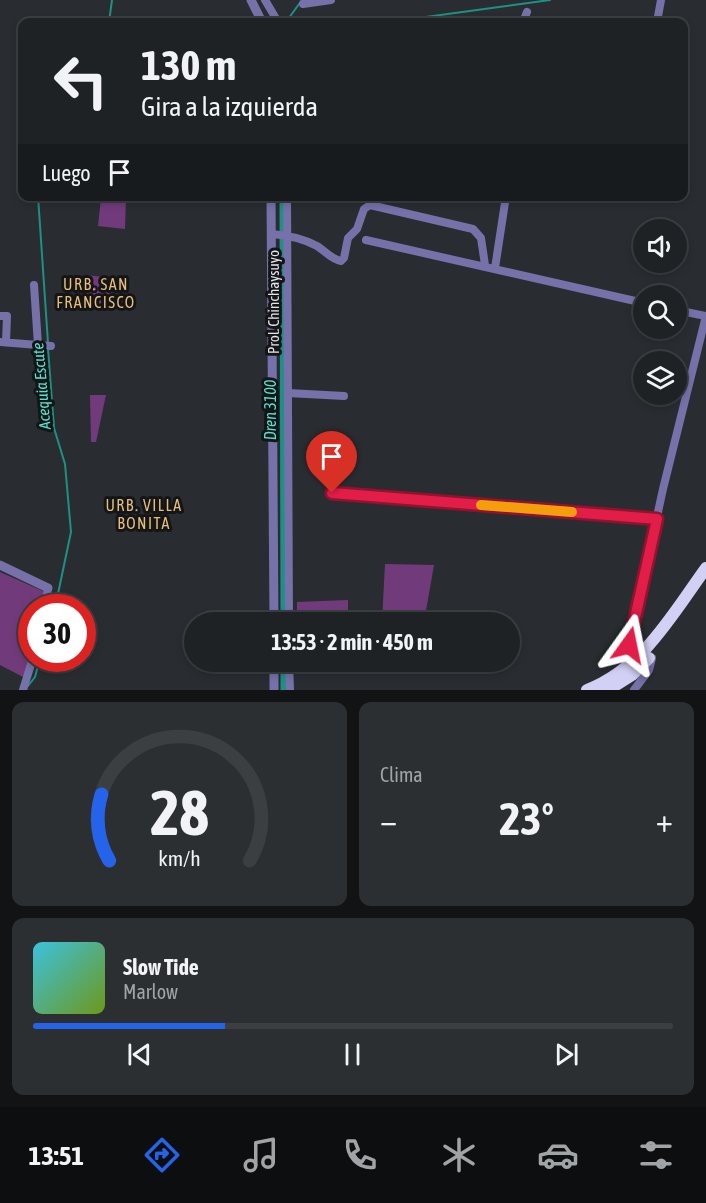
<!DOCTYPE html>
<html lang="es">
<meta charset="utf-8">
<style>
body{margin:0;font-family:"Asap Condensed",sans-serif;background:#2c2f32;color:#f1f3f6;height:100vh;display:flex;flex-direction:column;font-size:22px;white-space:nowrap}
*{box-sizing:border-box;margin:0}
p{font-size:20px;color:#a1a4a7}
.icon{flex:none;width:33px;height:33px;fill:none;stroke:currentColor;stroke-width:2;stroke-linecap:round;stroke-linejoin:round}
.map{position:relative;height:690px;overflow:hidden}
.panel{display:flex;flex-direction:column;gap:12px;padding:12px;background:#111314;flex:1}
.panel>*{flex:none}
.hud{position:absolute;left:18px;top:18px;width:670px;height:183px;border-radius:12px;box-shadow:0 3px 9px #0003,0 0 0 2px #3c3f42;background:#1f2225;color:#f1f3f6;overflow:hidden}
.controls{position:absolute;left:633px;top:219px;display:grid;gap:12px}
.controls a{display:grid;place-items:center;width:54px;height:54px;border-radius:50%;background:#1f2225;box-shadow:0 3px 9px #0003,0 0 0 2px #3c3f42;font-size:30px}
.speed{position:absolute;left:18px;top:594px;display:flex;gap:12px;font-size:30px;font-weight:700;text-align:center}
.speed>*{display:grid;place-content:center;width:78px;height:78px;border-radius:50%;background:#1f2225;box-shadow:0 3px 9px #0003,0 0 0 2px #3c3f42;line-height:1}
.speed .limit{border:9px solid #d22;background:#fff;color:#111}
.pin{position:absolute;display:grid;place-items:center;width:51px;height:51px;color:#fff;margin:-62px -26px;border-radius:50% 50% 50% 0;rotate:-45deg;box-shadow:0 0 6px #0007}
.pin .icon{rotate:45deg}
.me{position:absolute;width:66px;margin:-33px;rotate:12deg;stroke-linejoin:round;filter:drop-shadow(0 0 4px #0008)}
.turn{display:flex;align-items:center;gap:21px;height:126px;padding:0 24px;font-size:27px}
.turn .icon{width:78px;height:78px;stroke-width:2.5}
.turn b{display:block;font-size:42px;line-height:51px}
.then{display:flex;align-items:center;height:57px;padding:0 24px;background:#0003;gap:12px;font-size:22px}
.big{font-size:45px;font-weight:700;line-height:1.1}
.panel .widget{flex:1;display:flex;flex-direction:column;justify-content:center;gap:9px;min-width:0;padding:0 21px;border-radius:12px;background:#2c2f32}
.panel .dial{align-items:center;gap:0}
.dial svg{height:156px;overflow:visible;fill:none;stroke:#3c3f42;stroke-width:7;stroke-linecap:round;text-anchor:middle}
.dial text{fill:#f1f3f6;stroke:none}
.song{display:flex;align-items:center;gap:18px}
.cover{width:72px;height:72px;border-radius:9px;background:linear-gradient(135deg,hsl(190 70% 55%),hsl(80 70% 35%))}
.played{height:6px;border-radius:3px;background:linear-gradient(90deg,#2563eb 30%,#3c3f42 30%)}
.keys{display:flex;justify-content:space-around;direction:ltr}
.heat{display:flex;justify-content:space-between;align-items:center;font-size:33px;direction:ltr}
.panel .tiles{flex:1;display:grid;gap:12px;grid-template-columns:1fr 1fr}
.widget:last-child{grid-column:span 2}
.trip{position:absolute;left:184px;top:612px;width:336px;height:60px;border-radius:30px;background:#1f2225;box-shadow:0 3px 9px #0003,0 0 0 2px #3c3f42;font-weight:700;line-height:60px;text-align:center}
.dock{display:flex;height:96px;justify-content:space-around;align-items:center;background:#0c0e0f;color:#a1a4a7}
.dock .icon{width:42px;height:42px}
.dock .on{color:#2563eb}
.dock b{font-size:27px;color:#f1f3f6}
.map>svg:first-child{display:block}
.green{fill:#713b7b}
.lines{fill:none;stroke-linecap:round;stroke-linejoin:round}
.stream{stroke:#1d9184;stroke-width:2}
.canal{stroke:#1d9184;stroke-width:7}
.minor{stroke:#7671a8;stroke-width:8}
.tertiary{stroke:#7671a8;stroke-width:9}
.trunk{stroke:#d2d0f4;stroke-width:12}
.route-casing{stroke:#92132f;stroke-width:15}
.route{stroke:#e11d48;stroke-width:10}
.slow{stroke:#f59e0b;stroke-width:10}
.labels{text-anchor:middle;stroke-width:6;stroke-linejoin:round;paint-order:stroke}
.street-label{font-size:15px;fill:#e2e4e7;stroke:#131517}
.neighbourhood-label{font-size:16px;letter-spacing:1.5px;fill:#e7bd77;stroke:#131517}
.water-label{font-size:16px;font-style:italic;fill:#58e3d1;stroke:#131517}
</style>
<div class="map">
<svg width="706" height="690" viewBox="0 0 706 690">
<rect width="100%" height="100%" fill="#292d31"/>
<!-- green -->
<path class="green" d="M101,198H126L125,229L98,226Z
M86,275L112,278V309L84,306Z
M90,395H106L96,442H91Z
M385,564L434,565L424,622H382Z
M0,572L45,592L41,607L32,608L31,649L25,678L0,665Z
M348,600V622H297V602Z"/>
<g class="lines">
<!-- stream -->
<path class="stream" d="M109,22L112,0
M286,22L302,0
M389,22L550,0
M38,196L48,343
M48,349L54,428L65,464L71,532L55,608
M28,686L35,677L40,658"/>
<!-- canal -->
<path class="canal" d="M283,196L284,622
M284,662V690"/>
<!-- minor -->
<path class="minor" d="M265,0L278,22
M303,4L331,0
M523,22L527,12
M657,22L661,0
M287,196L289,622
M215,197V196
M271,234C287,235 302,238 317,246C325,251 331,259 341,261L344,258L348,238L357,229L364,209L370,205L473,229L481,238L485,265
M366,240L644,303
M495,268L506,196
M34,285L38,345L42,360
M676,310L706,316
M0,316H7L6,342
M0,342L51,346
M288,393L344,396
M332,493L657,519
M45,608L48,588
M636,659L629,645L663,489L706,316
M289,662L290,690
M23,690L33,658
M634,690L649,670L652,658"/>
<!-- tertiary -->
<path class="tertiary" d="M251,0L262,22
M271,196L274,622
M0,565L48,588
M274,662V690"/>
<!-- trunk -->
<path class="trunk" d="M587,690C643,668 672,615 706,568
M608,690L632,675L649,658"/>
</g>
<g class="lines">
<defs>
<path id="route" d="M332,493L657,519L629,645"/>
</defs>
<!-- route casing -->
<use href="#route" class="route-casing"/>
<!-- route -->
<use href="#route" class="route"/>
<!-- slow -->
<path class="slow" d="M481,505L572,512"/>
</g>
<g class="labels">
<!-- street labels -->
<g class="street-label">
<text transform="translate(274 302) rotate(-90)" y="5">Prol. Chinchaysuyo</text>
</g>
<!-- neighbourhood labels -->
<g class="neighbourhood-label">
<text x="96" y="290">URB. SAN<tspan x="96" dy="18">FRANCISCO</tspan></text>
<text x="144" y="511">URB. VILLA<tspan x="144" dy="18">BONITA</tspan></text>
</g>
<!-- water labels -->
<g class="water-label">
<text transform="translate(41 386) rotate(-95)" y="6">Acequia Escute</text>
<text transform="translate(270 410) rotate(-90)" y="6">Dren 3100</text>
</g>
</g>
</svg>
<div class="controls">
<a><svg class="icon" aria-label="sound" viewBox="0 0 24 24"><path d="M4 9h4l5-4v14l-5-4H4zM17 9q2 3 0 6"/></svg></a>
<a><svg class="icon" aria-label="search" viewBox="0 0 24 24"><circle cx="10" cy="10" r="6"/><path d="M15 15l6 6"/></svg></a>
<a><svg class="icon" aria-label="layers" viewBox="0 0 24 24"><path d="M12 4l9 5-9 5-9-5zM3 14l9 5 9-5"/></svg></a>
</div>
<div class="speed"><div class="limit">30</div></div>
<div class="pin" style="left:332px;top:493px;background:#d93025"><svg class="icon" aria-label="arrive" viewBox="0 0 24 24"><path d="M6 21V4h12l-3 4 3 4H6"/></svg></div>
<svg class="me" style="left:629px;top:645px" viewBox="-20 -20 40 40"><path d="M0-17L14 15 0 8-14 15z" fill="#e11d48" stroke="#fff" stroke-width="4"/></svg>
<div class="trip">13:53 · 2 min · 450 m</div>
<div class="hud">
<div class="turn"><svg class="icon" aria-label="left" viewBox="0 0 24 24"><path d="M17 20v-9H6M10 6l-5 5 5 5"/></svg><div><b>130 m</b>Gira a la izquierda</div></div>
<div class="then">Luego<svg class="icon" aria-label="arrive" viewBox="0 0 24 24"><path d="M6 21V4h12l-3 4 3 4H6"/></svg></div>
</div>
</div>
<section class="panel">
<div class="tiles">
<div class="widget dial"><svg viewBox="0 0 100 80">
<path d="M14 69A42 42 0 1 1 86 69"/>
<path d="M14 69A42 42 0 0 1 10 35" stroke="#2563eb"/>
<text x="50" y="56" font-size="32" font-weight="700">28</text>
<text x="50" y="72" font-size="11">km/h</text>
</svg></div>
<div class="widget"><p>Clima</p>
<div class="heat"><a>−</a><b class="big">23°</b><a>+</a></div>
</div>
<div class="widget">
<div class="song"><i class="cover"></i><div><b>Slow Tide</b><p>Marlow</p></div></div>
<div class="played"></div>
<div class="keys"><svg class="icon" aria-label="previous" viewBox="0 0 24 24"><path d="M18 5L8 12l10 7zM5 5v14"/></svg><svg class="icon" aria-label="pause" viewBox="0 0 24 24"><path d="M8 5v14M16 5v14"/></svg><svg class="icon" aria-label="next" viewBox="0 0 24 24"><path d="M6 5l10 7-10 7zM19 5v14"/></svg></div>
</div>
</div>
</section>
<nav class="dock">
<b>13:51</b>
<svg class="icon on" aria-label="directions" viewBox="0 0 24 24"><path d="M12 3l9 9-9 9-9-9zM9 14v-3h6M13 9l2 2-2 2"/></svg>
<svg class="icon" aria-label="music" viewBox="0 0 24 24"><path d="M9 18V5l10-2v13"/><circle cx="6" cy="18" r="3"/><circle cx="16" cy="16" r="3"/></svg>
<svg class="icon" aria-label="phone" viewBox="0 0 24 24"><path d="M5 4h4l2 5-3 2q2 4 5 5l2-3 5 2v4C11 20 4 13 5 4z"/></svg>
<svg class="icon" aria-label="climate" viewBox="0 0 24 24"><path d="M12 3v18M4 7l16 10M4 17L20 7"/></svg>
<svg class="icon" aria-label="car" viewBox="0 0 24 24"><path d="M5 17H2v-5l4-1 3-4h7l3 4 3 1v5h-3M9 17h6M6 11h13"/><circle cx="7" cy="17" r="2"/><circle cx="17" cy="17" r="2"/></svg>
<svg class="icon" aria-label="filters" viewBox="0 0 24 24"><path d="M4 7h16M4 17h16"/><circle cx="9" cy="7" r="2"/><circle cx="15" cy="17" r="2"/></svg>
</nav>
